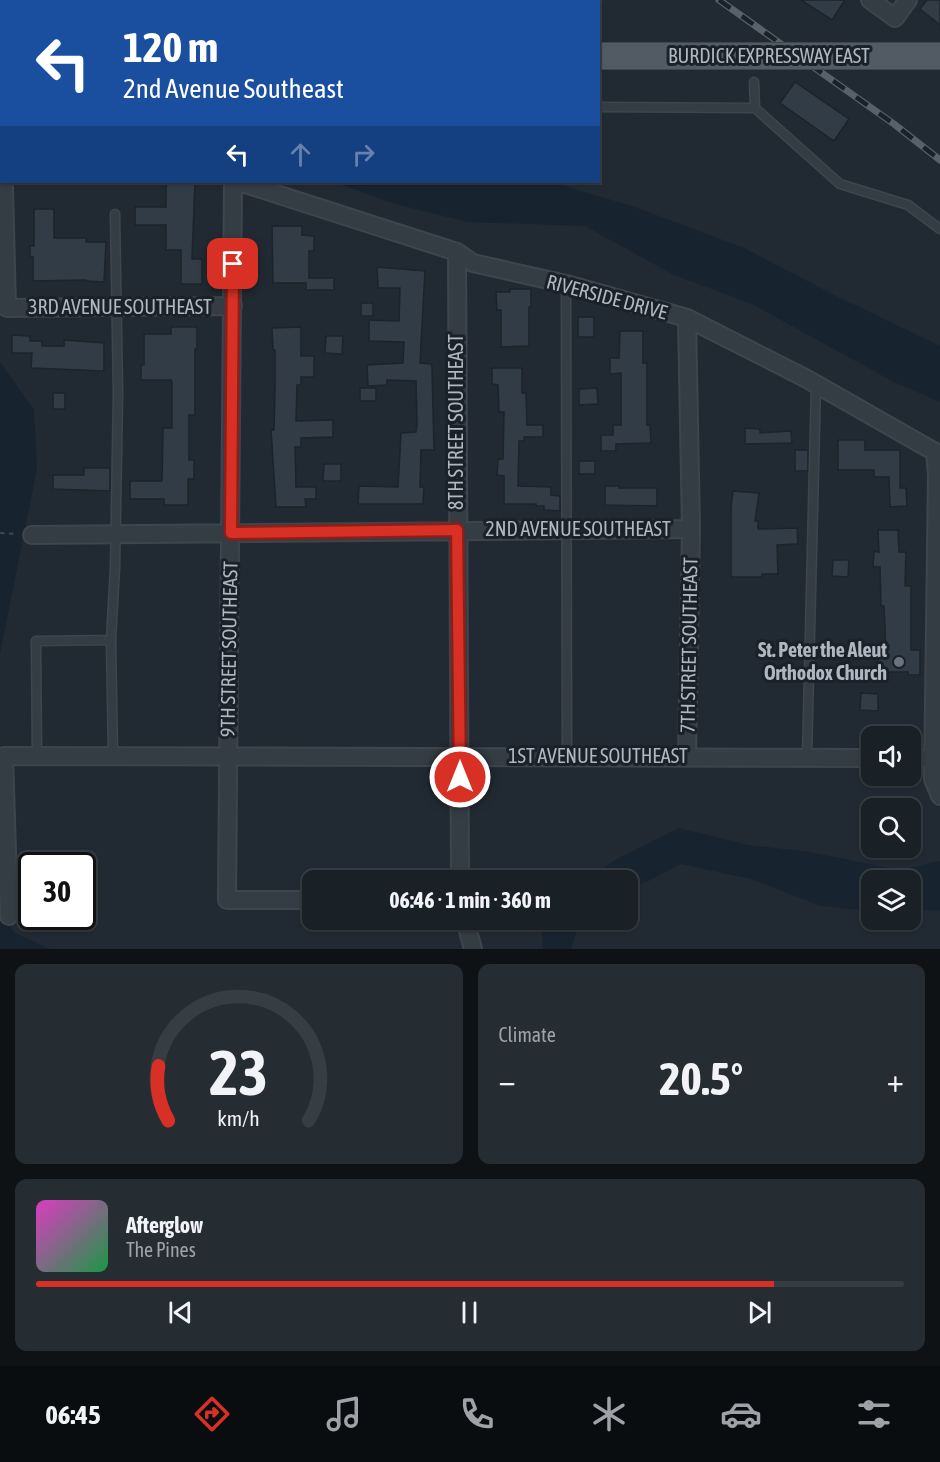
<!DOCTYPE html>
<meta charset="utf-8">
<style>
body{margin:0;font-family:"Asap Condensed",sans-serif;background:#262d32;color:#f1f3f6;height:100vh;display:flex;flex-direction:column;font-size:22px;white-space:nowrap}
*{box-sizing:border-box;margin:0}
p{font-size:20px;color:#9fa3a7}
.icon{flex:none;width:33px;height:33px;fill:none;stroke:currentColor;stroke-width:2;stroke-linecap:round;stroke-linejoin:round}
.map{position:relative;height:949px;overflow:hidden}
.panel{display:flex;flex-direction:column;gap:15px;padding:15px;background:#0e1215;flex:1}
.panel>*{flex:none}
.top-card{position:absolute;left:0px;top:0px;width:600px;height:183px;box-shadow:0 2px 4px #0004,0 0 0 2px #373e43;background:#1a4fa0;color:#fff;overflow:hidden}
.fabs{position:absolute;left:861px;top:726px;display:grid;gap:12px}
.fabs a{display:grid;place-items:center;width:60px;height:60px;border-radius:12px;background:#192026;box-shadow:0 2px 4px #0004,0 0 0 2px #373e43;font-size:30px}
.speed{position:absolute;left:18px;top:852px;display:flex;gap:12px;font-size:30px;font-weight:700;text-align:center}
.speed>*{display:grid;place-content:center;width:78px;height:78px;border-radius:50%;background:#192026;box-shadow:0 2px 4px #0004,0 0 0 2px #373e43;line-height:1}
.speed .limit{border:3px solid #111;border-radius:9px;background:#fff;color:#111}
.pin{position:absolute;display:grid;place-items:center;width:51px;height:51px;color:#fff;margin:-26px;border-radius:12px;box-shadow:0 3px 9px #0006}
.me{position:absolute;width:66px;margin:-33px;rotate:0deg;stroke-linejoin:round;filter:drop-shadow(0 0 4px #0008)}
.turn{display:flex;align-items:center;gap:21px;height:126px;padding:0 24px;font-size:27px}
.turn .icon{width:78px;height:78px;stroke-width:2.5}
.turn b{display:block;font-size:42px;line-height:51px}
.lanes{display:flex;align-items:center;height:57px;padding:0 24px;background:#0003;justify-content:center;gap:30px;direction:ltr}
.lanes .off{opacity:.35}
.big{font-size:45px;font-weight:700;line-height:1.1}
.panel .tile{flex:1;display:flex;flex-direction:column;justify-content:center;gap:9px;min-width:0;padding:0 21px;border-radius:12px;background:#262d32}
.panel .dial{align-items:center;gap:0}
.dial svg{height:156px;overflow:visible;fill:none;stroke:#373e43;stroke-width:7;stroke-linecap:round;text-anchor:middle}
.dial text{fill:#f1f3f6;stroke:none}
.song{display:flex;align-items:center;gap:18px}
.cover{width:72px;height:72px;border-radius:9px;background:linear-gradient(135deg,hsl(310 70% 55%),hsl(140 70% 35%))}
.played{height:6px;border-radius:3px;background:linear-gradient(90deg,#d93025 85%,#373e43 85%)}
.keys{display:flex;justify-content:space-around;direction:ltr}
.heat{display:flex;justify-content:space-between;align-items:center;font-size:33px;direction:ltr}
.panel .tiles{flex:1;display:grid;gap:15px;grid-template-columns:1fr 1fr}
.tile:last-child{grid-column:span 2}
.trip{position:absolute;left:302px;top:870px;width:336px;height:60px;border-radius:12px;background:#192026;box-shadow:0 2px 4px #0004,0 0 0 2px #373e43;font-weight:700;line-height:60px;text-align:center}
.dock{display:flex;height:96px;justify-content:space-around;align-items:center;background:#0a0d0f;color:#9fa3a7}
.dock .icon{width:42px;height:42px}
.dock .selected{color:#d93025}
.dock b{font-size:27px;color:#f1f3f6}
.map>svg:first-child{display:block}
.water{fill:#17232e}
.building{fill:#313c46;stroke:#1c232a;stroke-width:1.5}
.lines{fill:none;stroke-linecap:round;stroke-linejoin:round}
.service-casing{stroke:#3e454d;stroke-width:11}
.minor-casing{stroke:#3e454d;stroke-width:20}
.tertiary-casing{stroke:#3e454d;stroke-width:24}
.primary-casing{stroke:#3e454d;stroke-width:28}
.path{stroke:#3c4c4c;stroke-width:2;stroke-dasharray:4.5 4.5;stroke-linecap:butt}
.service{stroke:#343c44;stroke-width:8}
.minor{stroke:#343c44;stroke-width:16}
.tertiary{stroke:#343c44;stroke-width:21}
.primary{stroke:#525b64;stroke-width:26}
.rail-casing{stroke:#57616a;stroke-width:7}
.rail{stroke:#1a2128;stroke-width:4.5;stroke-dasharray:14;stroke-linecap:butt}
.primary-bridge-casing{stroke:#3e454d;stroke-width:28;stroke-linecap:butt}
.primary-bridge{stroke:#525b64;stroke-width:26}
.route-casing{stroke:#8d1f18;stroke-width:15}
.route{stroke:#d93025;stroke-width:10}
.worship-dot{fill:#6b7280;stroke:#1a2128;stroke-width:2}
.labels{text-anchor:middle;stroke-width:6;stroke-linejoin:round;paint-order:stroke}
.street-label{font-size:20px;fill:#afb7c1;stroke:#1a2128}
.poi-label{font-size:20px;font-weight:bold;fill:#afb7c1;stroke:#1a2128;text-anchor:end}
</style>
<div class="map">
<svg width="940" height="949" viewBox="0 0 940 949">
<rect width="100%" height="100%" fill="#212a33"/>
<!-- water -->
<path class="water" d="M334,182H549L561,185L635,207L744,248L834,295L940,346V402L894,382L752,304L674,275L585,226L468,222L395,204Z
M0,362L34,410L37,469L0,654Z
M679,828L748,845L810,852L899,870L940,861V910L911,911L910,880H872L871,911L821,906L751,879L681,864L627,892V880H585L617,859Z
M0,897L13,932L50,949H0Z
M550,920H580L571,949H543L542,933Z"/>
<!-- building -->
<path class="building" d="M801,0H845L832,20Z
M927,0H940V25L920,9Z
M795,82L849,119L834,141L780,103Z
M166,182H195L192,259H202V284H181V250H166V225H135V207H166Z
M34,209H54V238H86V242H106L104,282L86,281V280L33,281V257H30V246H34Z
M272,226H302V235L314,236V251H309V278H334V290H306V283H273Z
M377,267L425,271L420,363L431,364L432,367L434,450H421L420,487H424L423,504H358L359,486L398,487L401,433L416,432L417,424L416,381L387,380V385L368,386L367,365L403,363L404,342L369,341V320L399,321L400,288H378Z
M510,289H531V307H529V346L501,347V310H497L496,292H510Z
M361,303H373V316H361Z
M578,317H594V337H578Z
M171,327H197V349H195V415H189V460H194V479H188V505H164V499H130V481H162L163,428H172V383L171,380H141V365H144V334H171Z
M301,327V356H314V377H301V385H297L296,421L333,420V437L301,438V447H295L296,487H316V499H305L306,507H276L271,430H274L275,385V350H273L272,328Z
M620,331H643V363H647V425H650L651,443L616,444V451H601V435H613V425H621V373L610,374V358H619Z
M12,335L30,336V341H42V346H64V340L104,343V371L31,368L32,353H12Z
M326,336H343L342,354L325,353Z
M492,368H522V393H526L527,425H543V437H524V441H519L518,486L551,487V495L560,496V511L544,510V506H536V504H504V476L497,475L498,459H503L504,412H499L498,385L492,384Z
M360,388H376V401H360Z
M597,388L598,404L579,405V389Z
M53,393H65V409H53Z
M745,428L760,429V433L791,431L792,443L745,444Z
M838,440H865V450H900V488H906L907,506L890,507L889,477H874V470H838Z
M795,450H808V471H795Z
M579,461H595V474H579Z
M324,464H341V481H323Z
M84,468H110V491L53,489V475H84Z
M605,486H619V488H657V506L605,505Z
M733,491L759,493L755,521H758V529L797,528L798,544L777,545L778,574H762V577H731V507Z
M878,530H898L899,552H906L905,586H911V650H920V675H908V672H878V652H886L884,606H881L880,567H873L874,551L879,552Z
M833,560H849L848,577L832,576Z
M835,645H854L853,661L835,660Z
M861,693L878,694V711L860,710Z"/>
<g class="lines">
<defs>
<path id="service" d="M118,2V0
M754,82L755,108L840,184L908,205L940,229
M598,107L755,108
M566,284L567,756
M37,756L36,641L111,640
M113,756L111,640L115,568L118,393L115,214
M807,757L816,384"/>
<path id="minor" d="M2,0V2
M870,0L895,18L908,0
M233,182L227,900H312
M239,182L457,252L473,263L566,284L687,318L807,379L935,452L937,474L933,779L940,796
M4,188L7,308L233,306
M457,252L460,880
M687,318L691,529L687,757
M32,535L691,529
M910,759H934
M9,916L4,756L872,758
M465,920L473,949"/>
<path id="tertiary" d="M232,0V2"/>
<path id="primary" d="M0,24H2"/>
</defs>
<!-- service casing -->
<use href="#service" class="service-casing"/>
<!-- minor casing -->
<use href="#minor" class="minor-casing"/>
<!-- tertiary casing -->
<use href="#tertiary" class="tertiary-casing"/>
<!-- primary casing -->
<use href="#primary" class="primary-casing"/>
<!-- path -->
<path class="path" d="M0,533L17,534"/>
<!-- service -->
<use href="#service" class="service"/>
<!-- minor -->
<use href="#minor" class="minor"/>
<!-- tertiary -->
<use href="#tertiary" class="tertiary"/>
<!-- primary -->
<use href="#primary" class="primary"/>
<defs>
<path id="rail" d="M719,0L894,124L940,160"/>
</defs>
<!-- rail casing -->
<use href="#rail" class="rail-casing"/>
<!-- rail -->
<use href="#rail" class="rail"/>
<defs>
<path id="primary-bridge" d="M598,56H940"/>
</defs>
<!-- primary-bridge casing -->
<use href="#primary-bridge" class="primary-bridge-casing"/>
<!-- primary-bridge -->
<use href="#primary-bridge" class="primary-bridge"/>
</g>
<g class="lines">
<defs>
<path id="route" d="M233,264L231,533L457,530L460,777"/>
</defs>
<!-- route casing -->
<use href="#route" class="route-casing"/>
<!-- route -->
<use href="#route" class="route"/>
</g>
<!-- markers -->
<circle class="worship-dot" cx="899" cy="662" r="6"/>
<g class="labels">
<!-- street labels -->
<g class="street-label">
<text x="769" y="63">BURDICK EXPRESSWAY EAST</text>
<text transform="translate(607 297) rotate(15)" y="7">RIVERSIDE DRIVE</text>
<text x="120" y="314">3RD AVENUE SOUTHEAST</text>
<text transform="translate(456 422) rotate(-90)" y="7">8TH STREET SOUTHEAST</text>
<text x="578" y="536">2ND AVENUE SOUTHEAST</text>
<text transform="translate(689 645) rotate(-89)" y="7">7TH STREET SOUTHEAST</text>
<text transform="translate(229 649) rotate(-89)" y="7">9TH STREET SOUTHEAST</text>
<text x="598" y="763">1ST AVENUE SOUTHEAST</text>
</g>
<!-- poi labels -->
<g class="poi-label">
<text x="887" y="657">St. Peter the Aleut<tspan x="887" dy="23">Orthodox Church</tspan></text>
</g>
</g>
</svg>
<div class="fabs">
<a><svg class="icon" aria-label="sound" viewBox="0 0 24 24"><path d="M4 9h4l5-4v14l-5-4H4zM17 9q2 3 0 6"/></svg></a>
<a><svg class="icon" aria-label="search" viewBox="0 0 24 24"><circle cx="10" cy="10" r="6"/><path d="M15 15l6 6"/></svg></a>
<a><svg class="icon" aria-label="layers" viewBox="0 0 24 24"><path d="M12 4l9 5-9 5-9-5zM3 14l9 5 9-5"/></svg></a>
</div>
<div class="speed"><div class="limit">30</div></div>
<div class="pin" style="left:233px;top:264px;background:#d93025"><svg class="icon" aria-label="arrive" viewBox="0 0 24 24"><path d="M6 21V4h12l-3 4 3 4H6"/></svg></div>
<svg class="me" style="left:460px;top:777px" viewBox="-20 -20 40 40"><circle r="17" fill="#d93025" stroke="#fff" stroke-width="3"/><path d="M0-11L8 9 0 5-8 9z" fill="#fff"/></svg>
<div class="trip">06:46 · 1 min · 360 m</div>
<div class="top-card">
<div class="turn"><svg class="icon" aria-label="left" viewBox="0 0 24 24"><path d="M17 20v-9H6M10 6l-5 5 5 5"/></svg><div><b>120 m</b>2nd Avenue Southeast</div></div>
<div class="lanes"><svg class="icon" aria-label="left" viewBox="0 0 24 24"><path d="M17 20v-9H6M10 6l-5 5 5 5"/></svg><svg class="icon off" aria-label="ahead" viewBox="0 0 24 24"><path d="M12 20V5M6 11l6-6 6 6"/></svg><svg class="icon off" aria-label="right" viewBox="0 0 24 24"><path d="M7 20v-9h11M14 6l5 5-5 5"/></svg></div>
</div>
</div>
<section class="panel">
<div class="tiles">
<div class="tile dial"><svg viewBox="0 0 100 80">
<path d="M14 69A42 42 0 1 1 86 69"/>
<path d="M14 69A42 42 0 0 1 9 41" stroke="#d93025"/>
<text x="50" y="56" font-size="32" font-weight="700">23</text>
<text x="50" y="72" font-size="11">km/h</text>
</svg></div>
<div class="tile"><p>Climate</p>
<div class="heat"><a>−</a><b class="big">20.5°</b><a>+</a></div>
</div>
<div class="tile">
<div class="song"><i class="cover"></i><div><b>Afterglow</b><p>The Pines</p></div></div>
<div class="played"></div>
<div class="keys"><svg class="icon" aria-label="previous" viewBox="0 0 24 24"><path d="M18 5L8 12l10 7zM5 5v14"/></svg><svg class="icon" aria-label="pause" viewBox="0 0 24 24"><path d="M8 5v14M16 5v14"/></svg><svg class="icon" aria-label="next" viewBox="0 0 24 24"><path d="M6 5l10 7-10 7zM19 5v14"/></svg></div>
</div>
</div>
</section>
<nav class="dock">
<b>06:45</b>
<svg class="icon selected" aria-label="directions" viewBox="0 0 24 24"><path d="M12 3l9 9-9 9-9-9zM9 14v-3h6M13 9l2 2-2 2"/></svg>
<svg class="icon" aria-label="music" viewBox="0 0 24 24"><path d="M9 18V5l10-2v13"/><circle cx="6" cy="18" r="3"/><circle cx="16" cy="16" r="3"/></svg>
<svg class="icon" aria-label="phone" viewBox="0 0 24 24"><path d="M5 4h4l2 5-3 2q2 4 5 5l2-3 5 2v4C11 20 4 13 5 4z"/></svg>
<svg class="icon" aria-label="climate" viewBox="0 0 24 24"><path d="M12 3v18M4 7l16 10M4 17L20 7"/></svg>
<svg class="icon" aria-label="car" viewBox="0 0 24 24"><path d="M5 17H2v-5l4-1 3-4h7l3 4 3 1v5h-3M9 17h6M6 11h13"/><circle cx="7" cy="17" r="2"/><circle cx="17" cy="17" r="2"/></svg>
<svg class="icon" aria-label="filters" viewBox="0 0 24 24"><path d="M4 7h16M4 17h16"/><circle cx="9" cy="7" r="2"/><circle cx="15" cy="17" r="2"/></svg>
</nav>
